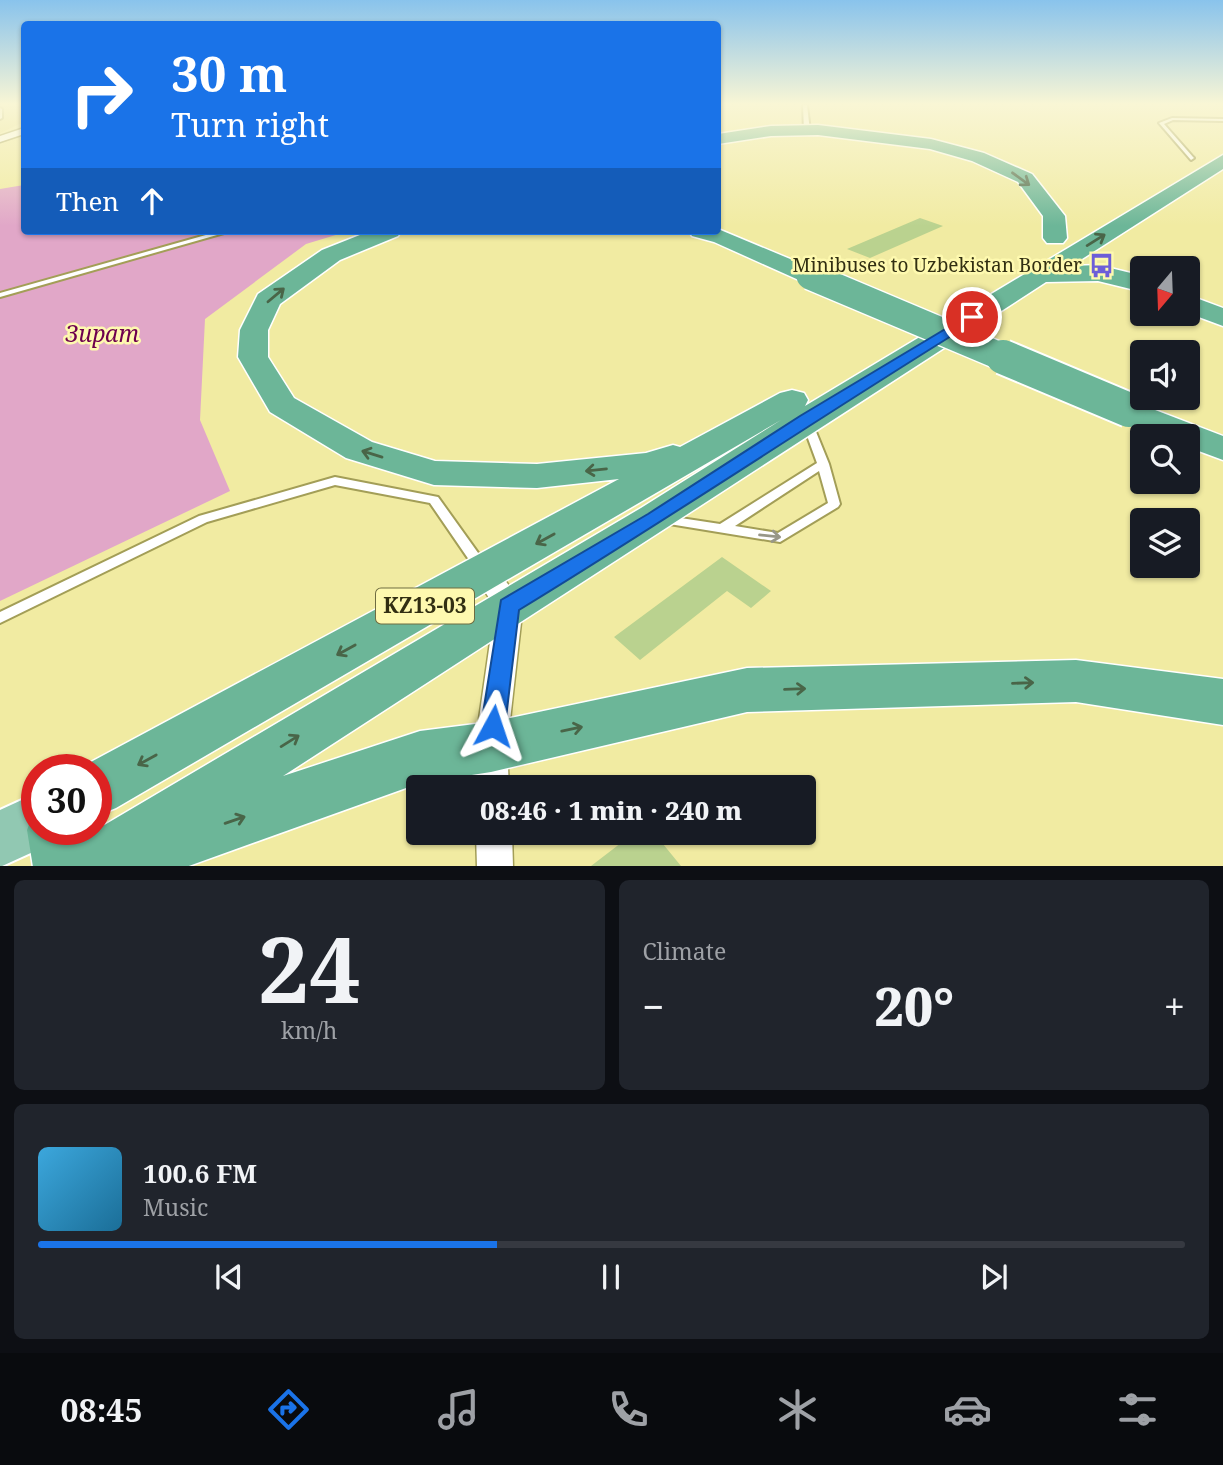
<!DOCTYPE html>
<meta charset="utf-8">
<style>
body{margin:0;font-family:"Noto Serif",serif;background:#20242c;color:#f1f3f6;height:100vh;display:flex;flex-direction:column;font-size:26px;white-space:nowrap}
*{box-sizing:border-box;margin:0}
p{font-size:23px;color:#9ea1a6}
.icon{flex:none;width:38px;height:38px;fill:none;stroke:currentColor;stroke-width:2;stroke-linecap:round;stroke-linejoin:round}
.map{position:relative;height:866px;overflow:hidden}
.drawer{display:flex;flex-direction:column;gap:14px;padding:14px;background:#0d0f14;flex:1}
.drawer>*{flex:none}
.guide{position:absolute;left:21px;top:21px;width:700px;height:214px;border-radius:7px;box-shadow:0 2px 5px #0004;background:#1a73e8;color:#fff;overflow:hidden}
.needle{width:46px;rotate:199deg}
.fabs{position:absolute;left:1130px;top:256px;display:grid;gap:14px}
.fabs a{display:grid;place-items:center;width:70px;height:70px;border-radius:7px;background:#171b24;box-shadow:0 2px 5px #0004;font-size:35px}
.speed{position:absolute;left:21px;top:754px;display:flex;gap:14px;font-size:35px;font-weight:700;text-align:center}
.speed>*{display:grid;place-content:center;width:91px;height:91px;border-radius:50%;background:#171b24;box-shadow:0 2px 5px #0004;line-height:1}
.speed .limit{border:10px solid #d22;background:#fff;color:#111}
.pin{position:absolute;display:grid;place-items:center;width:60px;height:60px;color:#fff;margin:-30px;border:4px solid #fff;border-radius:50%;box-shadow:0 2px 7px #0007}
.me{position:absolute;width:77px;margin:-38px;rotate:5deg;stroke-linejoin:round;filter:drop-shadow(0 0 5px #0008)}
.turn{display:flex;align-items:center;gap:24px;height:147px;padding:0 35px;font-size:32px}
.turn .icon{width:91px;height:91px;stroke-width:2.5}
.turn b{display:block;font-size:49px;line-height:60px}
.then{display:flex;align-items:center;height:66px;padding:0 35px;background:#0003;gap:14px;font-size:26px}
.big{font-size:52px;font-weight:800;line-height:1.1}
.drawer .card{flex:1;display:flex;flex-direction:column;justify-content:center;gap:10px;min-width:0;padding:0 24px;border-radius:10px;background:#20242c}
.drawer .dial{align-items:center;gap:0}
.dial b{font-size:91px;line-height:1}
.song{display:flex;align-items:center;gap:21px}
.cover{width:84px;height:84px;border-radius:10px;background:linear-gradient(135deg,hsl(200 70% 55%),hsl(200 70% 35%))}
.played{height:7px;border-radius:4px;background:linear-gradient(90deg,#1a73e8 40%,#363941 40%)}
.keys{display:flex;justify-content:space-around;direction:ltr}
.heat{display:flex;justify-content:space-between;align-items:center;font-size:38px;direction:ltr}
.drawer .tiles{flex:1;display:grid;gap:14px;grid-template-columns:1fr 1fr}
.card:last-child{grid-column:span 2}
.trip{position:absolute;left:406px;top:775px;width:410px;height:70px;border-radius:7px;background:#171b24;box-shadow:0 2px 5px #0004;font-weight:800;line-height:70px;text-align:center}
.tab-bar{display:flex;height:112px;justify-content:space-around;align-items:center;background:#090b0e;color:#9ea1a6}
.tab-bar .icon{width:49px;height:49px}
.tab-bar .on{color:#1a73e8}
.tab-bar b{font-size:32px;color:#f1f3f6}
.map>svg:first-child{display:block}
.built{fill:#e9e291}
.green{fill:#e1a7c8}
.building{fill:#bad28f}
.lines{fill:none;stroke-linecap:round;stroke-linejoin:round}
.service-casing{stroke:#a39e57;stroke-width:4}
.minor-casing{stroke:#a39e57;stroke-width:3}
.primary-casing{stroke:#fff;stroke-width:4}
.trunk-casing{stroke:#fff;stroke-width:3}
.service{fill:#fff;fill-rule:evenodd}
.minor{fill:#fff;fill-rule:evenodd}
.primary{fill:#91c8b2;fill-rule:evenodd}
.trunk{fill:#6cb698;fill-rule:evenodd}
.trunk-bridge-far1-casing{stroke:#fff;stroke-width:30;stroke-linecap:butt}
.trunk-bridge-casing{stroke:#fff;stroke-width:38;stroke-linecap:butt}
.trunk-bridge-far1{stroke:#6cb698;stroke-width:27}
.trunk-bridge{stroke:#6cb698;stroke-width:34}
.oneway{stroke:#496548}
.oneway2{stroke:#989788}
.route{fill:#1a73e8;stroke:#114b97;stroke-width:2}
.labels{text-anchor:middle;stroke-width:5;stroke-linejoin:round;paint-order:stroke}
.far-poi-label{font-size:19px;fill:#322f12;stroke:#fef9af;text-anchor:end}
.shield{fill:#fef9af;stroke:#6f6c41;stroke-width:2}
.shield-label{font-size:21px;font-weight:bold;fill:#322f12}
.park-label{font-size:23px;font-style:italic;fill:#6d004e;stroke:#fef9af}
</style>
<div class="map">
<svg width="1223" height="867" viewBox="0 0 1223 867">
<rect width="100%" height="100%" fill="#f1eba2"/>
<!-- built -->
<path class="built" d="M0,105H24V122L0,133Z"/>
<!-- green -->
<path class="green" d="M24,185V231H349L306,244L205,319L200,420L230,491L0,601V189Z"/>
<!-- building -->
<path class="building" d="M920,218L943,226L870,258L847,249Z
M722,557L771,591L751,608L727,591L640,660L614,637Z
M634,833H654L681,866H591Z"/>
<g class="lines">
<defs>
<path id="service" d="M803,105H807L810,131L807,133L804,131Z
M0,108L2,109V118L0,119Z
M1172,118L1223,119V121L1173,120L1164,124L1193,157L1194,158L1191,160L1159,123Z
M220,231H231L0,297V293Z
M807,419L812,422L829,464L840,504L838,507L780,542L657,522L655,519L657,516L661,515L720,524L817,463L802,422ZM819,471L828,503L778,533L735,526Z
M335,477L438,497L486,564L487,567L486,570L481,572L476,570L430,503L335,485L207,522L0,623V612L199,516Z"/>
<path id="minor" d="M24,128V134L0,142V136Z
M485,562L494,565L523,605L507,747L509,788H475V747L495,607L472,572L476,565Z
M476,833H512L513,867H477Z"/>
<path id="primary" d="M37,793V830H61L57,841L0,867V810Z"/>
<path id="trunk" d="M818,125L931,139L984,153L1032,174L1065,216L1067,238L1063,243H1047L1043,238V216L1018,182L972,161L930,149L818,135L771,136L718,144V134L771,126Z
M1223,155V169L1071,266L1098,265L1143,276V292L1098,281L1046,282L283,776L420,731L491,722L747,668L1076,660L1223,679V725L1076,702L747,712L491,772L420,783L186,867H33L27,830L35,809L37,830H85L86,833L96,830L641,508L781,420L116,808L96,816V770H76L619,479L537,488L434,485L346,458L270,412L238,357L240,330L258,294L322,250L370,231H401L398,236L340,260L280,304L268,330V357L294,398L372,442L435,461L537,464L646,453L673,445L680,447L780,393L792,390L804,393L808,400L805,406Z
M718,229L819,271L823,276L819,281H801L714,242L692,236L689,231Z
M1188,295L1223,308V326L1188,313Z
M1129,400L1223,436V460L1188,447V436C1164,436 1127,431 1112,410L1117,403Z"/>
</defs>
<!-- service casing -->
<use href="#service" class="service-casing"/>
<!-- minor casing -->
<use href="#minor" class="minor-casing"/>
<!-- primary casing -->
<use href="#primary" class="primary-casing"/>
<!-- trunk casing -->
<use href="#trunk" class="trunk-casing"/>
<!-- service -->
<use href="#service" class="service"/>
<!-- minor -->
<use href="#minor" class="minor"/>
<!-- primary -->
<use href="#primary" class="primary"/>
<!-- trunk -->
<use href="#trunk" class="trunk"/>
<defs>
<path id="trunk-bridge-far1" d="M810,276L1007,359"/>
<path id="trunk-bridge" d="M1003,357L1129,410"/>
</defs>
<!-- trunk-bridge-far1 casing -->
<use href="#trunk-bridge-far1" class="trunk-bridge-far1-casing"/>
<!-- trunk-bridge casing -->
<use href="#trunk-bridge" class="trunk-bridge-casing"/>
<!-- trunk-bridge-far1 -->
<use href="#trunk-bridge-far1" class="trunk-bridge-far1"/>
<!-- trunk-bridge -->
<use href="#trunk-bridge" class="trunk-bridge"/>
</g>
<!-- one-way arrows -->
<defs><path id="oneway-shaft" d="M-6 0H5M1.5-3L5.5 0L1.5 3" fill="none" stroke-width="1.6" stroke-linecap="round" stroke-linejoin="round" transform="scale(1.75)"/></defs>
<g class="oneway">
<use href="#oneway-shaft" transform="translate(1021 179) rotate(36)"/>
<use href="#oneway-shaft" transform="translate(1096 240) rotate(-32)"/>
<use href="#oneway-shaft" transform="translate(276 295) rotate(-40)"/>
<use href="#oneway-shaft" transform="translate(372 454) rotate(-163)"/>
<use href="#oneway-shaft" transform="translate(596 470) rotate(174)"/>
<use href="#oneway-shaft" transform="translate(545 539) rotate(151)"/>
<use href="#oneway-shaft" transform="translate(346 650) rotate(151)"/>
<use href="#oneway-shaft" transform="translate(1023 683) rotate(-2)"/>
<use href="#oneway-shaft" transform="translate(795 689) rotate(-2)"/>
<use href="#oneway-shaft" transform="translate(572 729) rotate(-12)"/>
<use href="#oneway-shaft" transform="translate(290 741) rotate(-32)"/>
<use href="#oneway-shaft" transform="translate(147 760) rotate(151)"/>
<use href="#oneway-shaft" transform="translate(235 820) rotate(-19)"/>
</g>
<use class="oneway2" href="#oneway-shaft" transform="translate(770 536) rotate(6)"/>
<!-- sky -->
<linearGradient id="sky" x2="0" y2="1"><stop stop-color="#89c3ec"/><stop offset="0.46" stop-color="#f9f6d5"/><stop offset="1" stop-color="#f9f6d5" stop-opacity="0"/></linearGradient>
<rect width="1223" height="226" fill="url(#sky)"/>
<!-- route -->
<path class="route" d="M972,313L977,314V320C823,415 673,516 519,610L505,726L501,734L493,737L484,734L481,726L501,600L648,514L800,416Z"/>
<!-- icons -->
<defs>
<symbol id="bus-bare" viewBox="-9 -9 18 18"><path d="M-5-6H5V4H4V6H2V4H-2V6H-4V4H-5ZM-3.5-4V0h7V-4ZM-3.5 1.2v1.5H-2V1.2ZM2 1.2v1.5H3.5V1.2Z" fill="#6d5ed8" stroke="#fef9af" stroke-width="2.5" paint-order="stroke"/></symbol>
</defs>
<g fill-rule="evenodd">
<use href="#bus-bare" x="1084" y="248" width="35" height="35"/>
</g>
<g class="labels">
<!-- far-poi labels -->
<g class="far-poi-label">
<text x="1082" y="272">Minibuses to Uzbekistan Border</text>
</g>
<!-- shield labels -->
<rect class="shield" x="376" y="588.5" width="98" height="35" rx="5"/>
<g class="shield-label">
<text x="425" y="613">KZ13-03</text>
</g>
<!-- park labels -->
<g class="park-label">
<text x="102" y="342">Зират</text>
</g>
</g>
</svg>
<div class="fabs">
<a><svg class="needle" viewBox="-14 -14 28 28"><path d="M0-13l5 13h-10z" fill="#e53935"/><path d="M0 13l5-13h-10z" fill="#9ea1a6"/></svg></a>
<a><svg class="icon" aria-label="sound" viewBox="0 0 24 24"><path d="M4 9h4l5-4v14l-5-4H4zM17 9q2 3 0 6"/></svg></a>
<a><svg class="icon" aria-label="search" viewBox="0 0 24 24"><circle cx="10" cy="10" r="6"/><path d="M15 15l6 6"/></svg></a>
<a><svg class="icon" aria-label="layers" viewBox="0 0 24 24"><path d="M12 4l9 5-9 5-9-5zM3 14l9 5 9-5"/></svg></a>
</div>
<div class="speed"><div class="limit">30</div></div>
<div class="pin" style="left:972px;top:317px;background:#d93025"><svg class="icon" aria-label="arrive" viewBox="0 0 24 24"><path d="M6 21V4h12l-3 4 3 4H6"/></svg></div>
<svg class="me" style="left:493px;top:726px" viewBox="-20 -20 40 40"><path d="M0-17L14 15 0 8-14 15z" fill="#1a73e8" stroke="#fff" stroke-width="4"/></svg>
<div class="trip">08:46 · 1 min · 240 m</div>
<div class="guide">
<div class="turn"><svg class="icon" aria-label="right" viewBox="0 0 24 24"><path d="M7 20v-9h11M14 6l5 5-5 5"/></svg><div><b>30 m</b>Turn right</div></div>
<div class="then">Then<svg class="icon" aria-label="ahead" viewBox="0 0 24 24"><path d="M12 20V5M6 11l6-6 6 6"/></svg></div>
</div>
</div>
<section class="drawer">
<div class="tiles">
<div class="card dial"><b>24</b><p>km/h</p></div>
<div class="card"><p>Climate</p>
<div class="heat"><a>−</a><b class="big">20°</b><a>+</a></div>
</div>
<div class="card">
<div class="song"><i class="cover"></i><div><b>100.6 FM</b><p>Music</p></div></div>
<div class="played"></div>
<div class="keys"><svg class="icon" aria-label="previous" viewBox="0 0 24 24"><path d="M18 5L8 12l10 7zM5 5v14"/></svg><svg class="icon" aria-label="pause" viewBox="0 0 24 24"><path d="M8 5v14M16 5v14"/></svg><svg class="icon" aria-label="next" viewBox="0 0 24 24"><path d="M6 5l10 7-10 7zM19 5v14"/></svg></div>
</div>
</div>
</section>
<nav class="tab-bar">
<b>08:45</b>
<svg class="icon on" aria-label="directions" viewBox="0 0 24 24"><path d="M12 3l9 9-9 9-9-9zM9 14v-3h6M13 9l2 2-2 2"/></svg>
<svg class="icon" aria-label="music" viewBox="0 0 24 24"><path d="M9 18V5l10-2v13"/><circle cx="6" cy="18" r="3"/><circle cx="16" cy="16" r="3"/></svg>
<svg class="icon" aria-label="phone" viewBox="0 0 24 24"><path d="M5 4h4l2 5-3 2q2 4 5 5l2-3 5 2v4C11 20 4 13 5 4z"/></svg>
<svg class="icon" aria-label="climate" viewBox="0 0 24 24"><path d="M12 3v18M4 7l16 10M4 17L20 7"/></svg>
<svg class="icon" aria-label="car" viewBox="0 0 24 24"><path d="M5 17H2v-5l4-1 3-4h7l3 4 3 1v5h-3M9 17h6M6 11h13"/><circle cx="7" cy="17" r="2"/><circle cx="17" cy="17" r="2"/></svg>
<svg class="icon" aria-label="filters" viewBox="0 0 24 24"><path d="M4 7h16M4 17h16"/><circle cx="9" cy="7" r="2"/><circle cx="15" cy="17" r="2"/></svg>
</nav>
